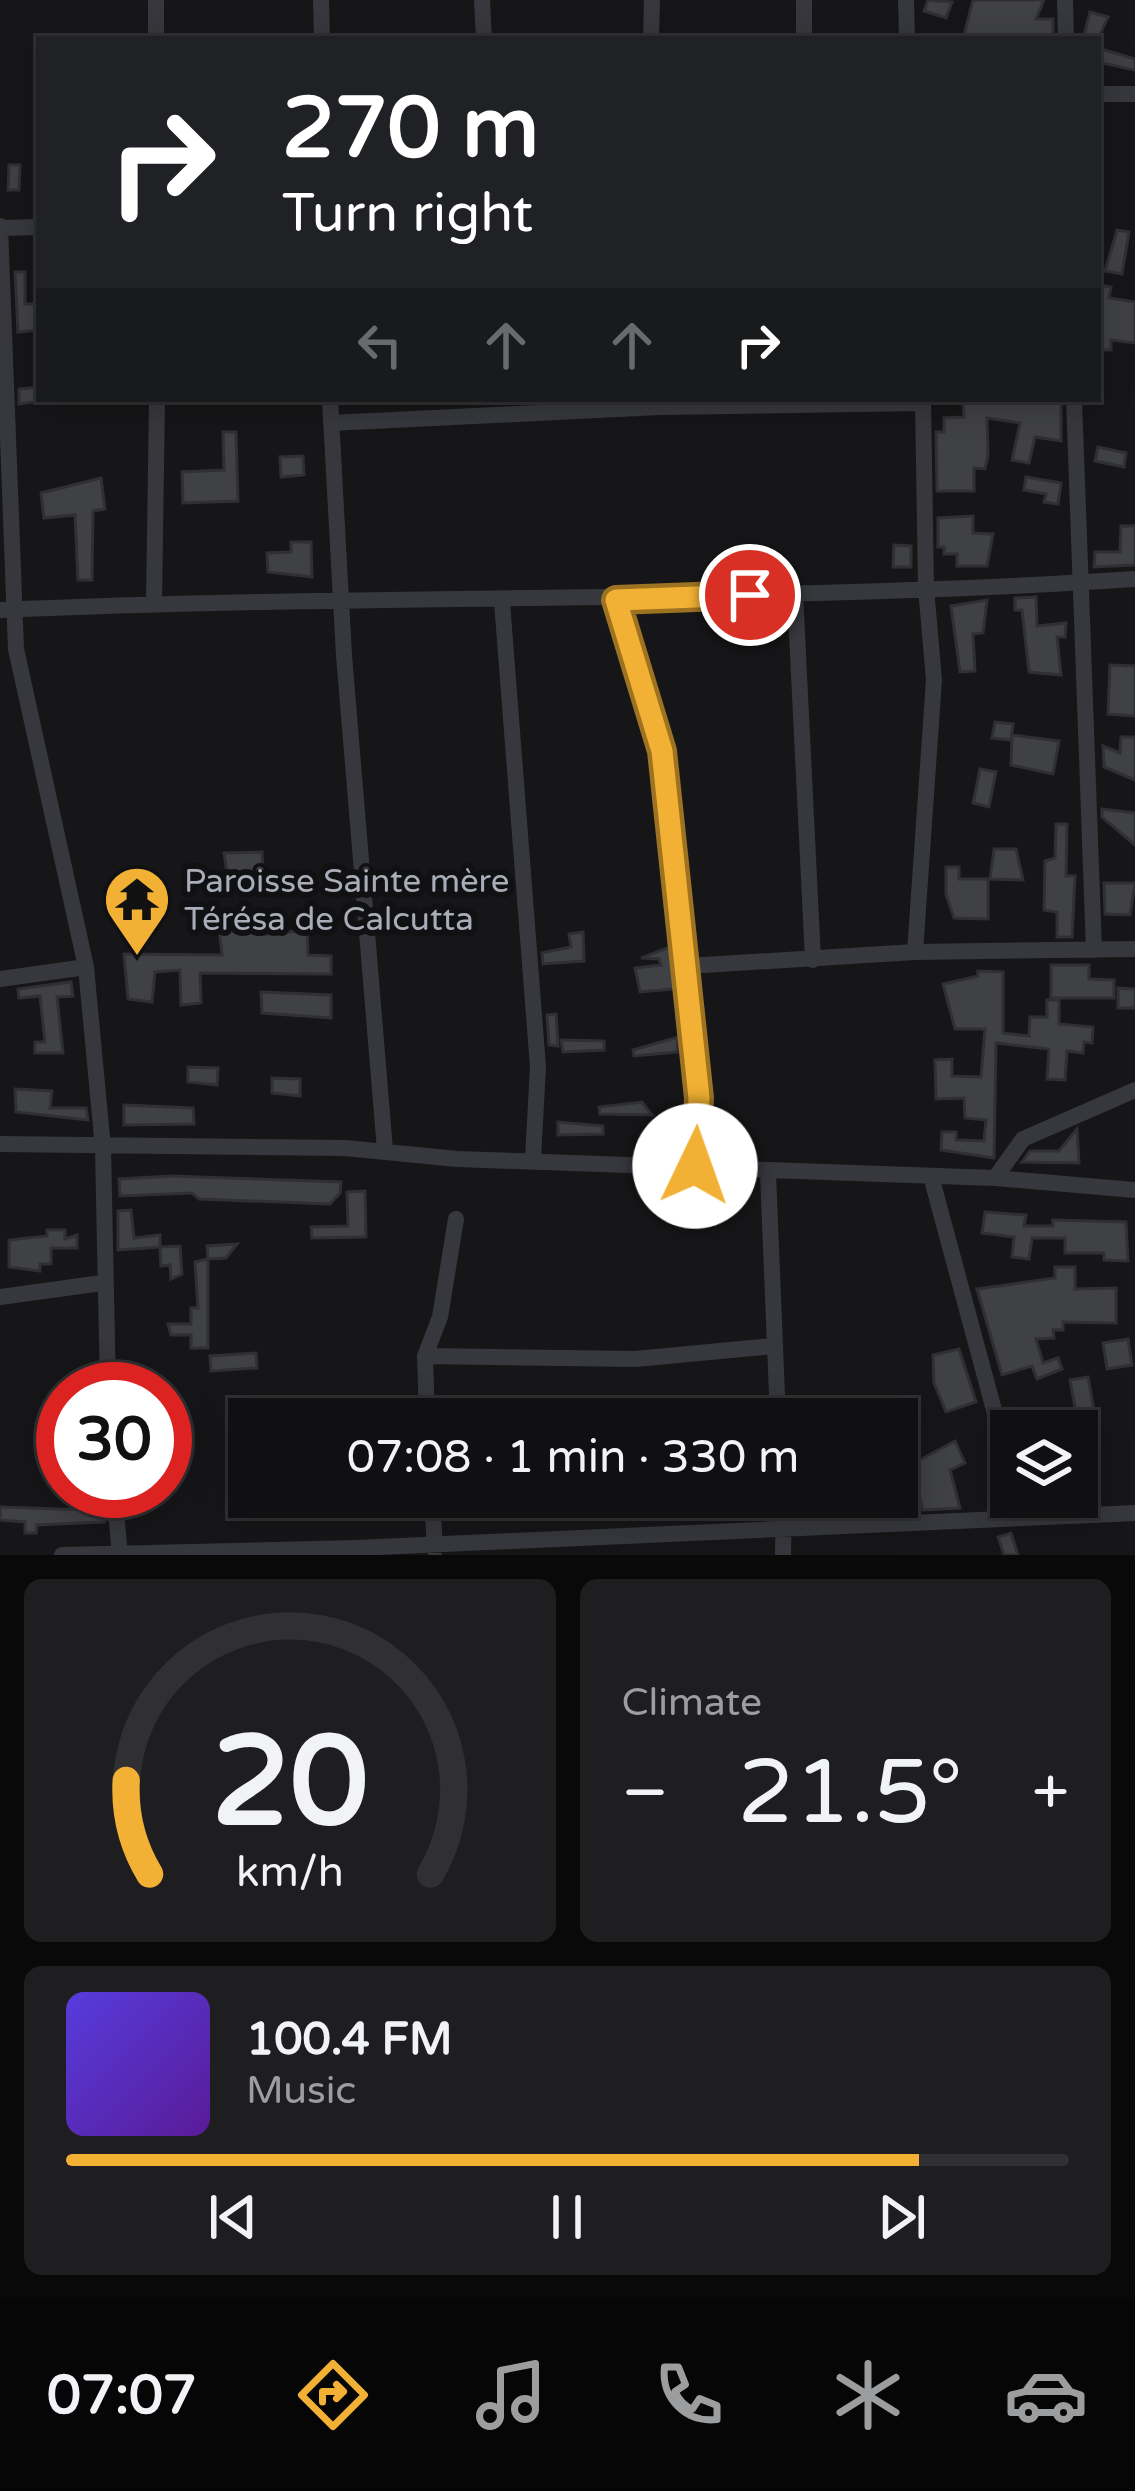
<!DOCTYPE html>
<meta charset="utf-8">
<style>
body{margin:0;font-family:"Varela Round",sans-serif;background:#1e1e20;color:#f1f3f6;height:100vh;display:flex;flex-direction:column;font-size:45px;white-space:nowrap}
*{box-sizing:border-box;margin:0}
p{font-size:39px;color:#9c9d9f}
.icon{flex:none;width:66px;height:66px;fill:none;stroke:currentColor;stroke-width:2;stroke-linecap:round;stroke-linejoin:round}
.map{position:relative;height:1555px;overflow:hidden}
.drawer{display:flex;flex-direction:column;gap:24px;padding:24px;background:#09090a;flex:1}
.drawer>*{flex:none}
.guide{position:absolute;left:36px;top:36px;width:1065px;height:366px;border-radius:0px;box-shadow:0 6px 30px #0003,0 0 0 3px #303032;background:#202124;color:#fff;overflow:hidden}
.fabs{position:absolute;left:990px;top:1410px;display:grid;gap:24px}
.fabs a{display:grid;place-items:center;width:108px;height:108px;border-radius:0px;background:#101012;box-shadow:0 6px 30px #0003,0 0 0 3px #303032;font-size:60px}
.speed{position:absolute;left:36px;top:1362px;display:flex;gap:24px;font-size:60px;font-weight:700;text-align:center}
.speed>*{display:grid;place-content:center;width:156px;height:156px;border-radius:50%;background:#101012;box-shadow:0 6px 30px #0003,0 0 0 3px #303032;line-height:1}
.speed .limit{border:18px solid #d22;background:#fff;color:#111}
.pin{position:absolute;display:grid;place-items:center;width:102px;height:102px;color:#fff;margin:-51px;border:6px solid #fff;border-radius:50%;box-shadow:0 3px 12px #0007}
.me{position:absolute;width:132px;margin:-66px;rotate:3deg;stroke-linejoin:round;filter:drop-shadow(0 0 9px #0008)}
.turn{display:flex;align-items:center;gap:42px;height:252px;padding:0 48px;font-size:54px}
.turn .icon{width:156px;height:156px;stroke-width:2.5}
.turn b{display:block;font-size:84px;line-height:102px}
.lanes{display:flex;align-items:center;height:114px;padding:0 48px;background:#0003;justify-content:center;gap:60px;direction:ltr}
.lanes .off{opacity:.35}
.big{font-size:90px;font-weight:600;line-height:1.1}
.drawer .card{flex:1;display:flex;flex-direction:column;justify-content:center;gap:18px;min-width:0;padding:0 42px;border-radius:18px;background:#1e1e20}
.drawer .dial{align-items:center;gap:0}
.dial svg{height:312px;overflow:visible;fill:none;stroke:#303032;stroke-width:7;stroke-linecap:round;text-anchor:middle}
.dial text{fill:#f1f3f6;stroke:none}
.song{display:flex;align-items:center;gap:36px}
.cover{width:144px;height:144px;border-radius:18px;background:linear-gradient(135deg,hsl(250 70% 55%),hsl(270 70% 35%))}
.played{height:12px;border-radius:6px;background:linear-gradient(90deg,#f2b134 85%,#303032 85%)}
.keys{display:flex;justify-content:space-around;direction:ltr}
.heat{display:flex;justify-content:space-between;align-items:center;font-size:66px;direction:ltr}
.drawer .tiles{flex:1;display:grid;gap:24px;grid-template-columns:1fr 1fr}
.card:last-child{grid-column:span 2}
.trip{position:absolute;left:228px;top:1398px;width:690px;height:120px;border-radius:0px;background:#101012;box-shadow:0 6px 30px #0003,0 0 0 3px #303032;font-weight:600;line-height:120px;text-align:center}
.dock{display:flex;height:192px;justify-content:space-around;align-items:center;background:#060607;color:#9c9d9f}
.dock .icon{width:84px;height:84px}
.dock .current{color:#f2b134}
.dock b{font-size:54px;color:#f1f3f6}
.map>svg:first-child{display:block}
.building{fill:#404145;stroke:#303034;stroke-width:3}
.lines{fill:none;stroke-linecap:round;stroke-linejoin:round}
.street{stroke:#37383d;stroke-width:16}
.route-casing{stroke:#9d7322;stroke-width:30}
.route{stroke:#f2b134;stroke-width:21}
.labels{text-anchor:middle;stroke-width:12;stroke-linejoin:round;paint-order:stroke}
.poi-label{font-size:33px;fill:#a8adb8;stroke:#111113;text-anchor:start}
</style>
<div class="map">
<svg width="1135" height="1555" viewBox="0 0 1135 1555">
<rect width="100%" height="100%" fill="#161618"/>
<!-- building -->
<path class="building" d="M928,0L952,2L946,18L924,11Z
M973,0H1044L1036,19H1053V39H963Z
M1090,12L1108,17L1098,39H1083Z
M1098,48L1135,59V70L1098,62Z
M9,165H20L19,190H8Z
M1117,230L1129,232L1122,274L1105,271Z
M15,272H25V304H34L39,330L18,332Z
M1098,285L1111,287L1109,298L1135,302V343L1111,340V350H1098Z
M39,387V401L19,404V389Z
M1061,399V441L1035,437L1029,463L1012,460L1020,423L987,418L988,455L985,469L974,468V491H937L936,432H944V418L964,417L963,400Z
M223,432H236L238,501L183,503L182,472L224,470Z
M1098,447L1126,453L1124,467L1095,461Z
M303,456L304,475L281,477L280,457Z
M1026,477L1061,483L1058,504L1044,502L1046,494L1024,490Z
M101,478L105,509L93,511L92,580H78L75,515L44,518L41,493Z
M973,516V533L993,534L987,566H957V554H944V547H938V518Z
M1121,526H1135V565L1094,567L1095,552H1120Z
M291,542H311L312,577L268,572L267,553L291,552Z
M894,545L911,546V567H893Z
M1036,597L1037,626L1066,623L1065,637H1057L1061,675L1029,672L1022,610H1015V598Z
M987,600L983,633L973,634L975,671L960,672L951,606Z
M1110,665L1135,666V716L1108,714Z
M995,722L1013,724L1011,740L992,738Z
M1012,735L1059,741L1053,774L1011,765Z
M1121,737H1135V780L1104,767L1103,746L1120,753Z
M980,769L996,772L989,807L973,803Z
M1102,809L1135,813V845L1102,817Z
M1056,824H1067L1066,876H1075L1072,937H1057V912L1044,910L1045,861L1055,858Z
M994,849H1016L1023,880L990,879Z
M262,852L263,873H227L224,853Z
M946,867H959V879H988V919L954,918L946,894Z
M1104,883H1135L1130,915L1105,914Z
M218,920L265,921L266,934L307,930L308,955L331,956V974L200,973L201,1003L181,1005L180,970L155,972L152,1002L128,999L124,954L222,955Z
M583,932L584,961L543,964L542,953L571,947L569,934Z
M670,947L675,989L640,992L635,968L661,965L659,959L641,958Z
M1051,965H1089V979L1114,980V998H1051Z
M978,971L1003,972V1033L1029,1036L1030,1017H1047V1000H1059V1024L1093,1027L1092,1043L1084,1042L1083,1053L1067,1051L1065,1080L1047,1079L1049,1049L996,1043L994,1158L941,1150L942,1132H956V1140L984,1141L986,1120L965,1118L964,1098L936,1099L935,1060L952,1059V1076L981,1077L985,1029H955L943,984L978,976Z
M71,982L73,996L57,997L63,1053H35V1042H45L40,996L19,998L18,989Z
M1118,988L1135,989V1008H1118Z
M261,992L331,995V1018L262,1013Z
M556,1014L558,1046L549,1045L547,1015Z
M678,1037L677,1052L634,1056L633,1050Z
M561,1040L604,1041V1050L563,1052Z
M188,1067L218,1068L217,1085L188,1082Z
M272,1078L300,1079V1096L272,1093Z
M15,1089L52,1091L50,1108H86L88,1120L16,1112Z
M642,1102L652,1115L600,1114L599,1107Z
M124,1105L193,1108L194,1124L124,1125Z
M558,1122L603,1126V1134L558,1135Z
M682,1122V1136L648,1135V1125Z
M1077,1129L1079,1163L1022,1162L1030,1151H1059Z
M172,1176L341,1182L340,1193L330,1204L199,1199L192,1193L120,1196L119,1179Z
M365,1191L366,1237L312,1238L311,1227L348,1226L347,1192Z
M131,1210L134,1238L160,1235V1247L118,1250V1211Z
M985,1212L1026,1215L1024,1226H1053V1220L1126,1222L1128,1261L1104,1260V1253H1065V1238H1032L1029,1259L1012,1257L1014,1237L982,1233Z
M47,1230H65V1239L77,1235V1248H51V1264H40V1271L9,1267V1240L47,1236Z
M237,1244L226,1258L208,1259L207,1246Z
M180,1246L182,1274L171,1279L170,1265L161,1266L160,1247Z
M208,1259V1348H191V1335H171L168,1324H191V1308H198L195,1262Z
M1055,1267H1075V1289L1116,1288V1323L1063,1322V1330H1053L1054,1338L1036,1339L1043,1363L1058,1358L1062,1369L1037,1379L1032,1366L1002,1375L977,1289L1055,1278Z
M1128,1339L1132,1365L1107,1369L1103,1343Z
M959,1349L976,1402L946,1412L934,1383L933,1355Z
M256,1353L257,1368L211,1371L210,1356Z
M1088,1377L1094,1410L1076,1413L1070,1380Z
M1086,1414L1092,1445L1077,1448V1431H1060L1059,1420Z
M955,1441L965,1463L950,1470L960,1508L923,1510L912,1464Z
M1096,1482L1099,1499L1077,1500V1485Z
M87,1491H101L104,1522L37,1525L36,1533H25V1522L0,1520V1507L88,1510Z
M1011,1533L1018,1555H1004L998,1537Z"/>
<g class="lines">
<!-- street -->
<path class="street" d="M156,0V39
M321,0L322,39
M482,0L484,39
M804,0V39
M906,0L907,39
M1065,0L1066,39
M651,39L652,0
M1098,94H1135
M0,226L16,649L86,967L103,1148L108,1389
M0,228L39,227
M330,399L344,655L385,1150
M1074,399L1094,950
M331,423L660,407L923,403
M795,593L813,960
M616,600L662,751L699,1098L695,1166
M502,602L538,1067L533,1158
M154,603L157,399
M0,610C378,593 757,604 1135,579
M915,952L934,680L926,588L923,399
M687,966L915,952L1135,949
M0,979L86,967
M0,1144L345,1148L457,1159L995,1178L1135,1190
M768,1174L778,1419
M995,1178L1023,1139L1135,1090
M932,1180L1011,1473
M0,1297L102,1283
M425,1356L635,1359L773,1346
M427,1419L425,1356L440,1317L456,1219
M114,1491L120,1555
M432,1497L435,1550
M1017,1497L1023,1517
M62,1555L356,1548L1135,1513
M783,1555L784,1497"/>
</g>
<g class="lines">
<defs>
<path id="route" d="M695,1166L699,1098L662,751L616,600L750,595"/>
</defs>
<!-- route casing -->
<use href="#route" class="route-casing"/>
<!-- route -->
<use href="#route" class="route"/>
</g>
<!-- icons -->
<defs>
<symbol id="temple-pin" viewBox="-11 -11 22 30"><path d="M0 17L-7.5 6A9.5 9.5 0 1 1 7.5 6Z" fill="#f2b134" stroke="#111113"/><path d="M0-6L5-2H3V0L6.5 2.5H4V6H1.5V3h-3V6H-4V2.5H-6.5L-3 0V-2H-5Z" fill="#111"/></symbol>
</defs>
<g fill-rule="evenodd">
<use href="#temple-pin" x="99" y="861" width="76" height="104"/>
</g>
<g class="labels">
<!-- poi labels -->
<g class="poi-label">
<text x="184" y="892">Paroisse Sainte mère<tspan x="184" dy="38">Térésa de Calcutta</tspan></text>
</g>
</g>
</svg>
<div class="fabs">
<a><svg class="icon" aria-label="layers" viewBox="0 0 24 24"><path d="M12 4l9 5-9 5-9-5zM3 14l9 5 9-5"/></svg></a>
</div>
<div class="speed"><div class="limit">30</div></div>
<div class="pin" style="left:750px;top:595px;background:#d93025"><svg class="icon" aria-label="arrive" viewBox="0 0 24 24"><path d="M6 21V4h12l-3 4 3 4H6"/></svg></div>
<svg class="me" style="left:695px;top:1166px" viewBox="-20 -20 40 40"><circle r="19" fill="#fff"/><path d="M0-13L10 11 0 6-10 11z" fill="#f2b134"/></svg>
<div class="trip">07:08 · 1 min · 330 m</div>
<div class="guide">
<div class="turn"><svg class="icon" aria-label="right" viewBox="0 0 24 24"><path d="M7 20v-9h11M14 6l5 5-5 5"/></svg><div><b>270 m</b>Turn right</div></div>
<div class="lanes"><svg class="icon off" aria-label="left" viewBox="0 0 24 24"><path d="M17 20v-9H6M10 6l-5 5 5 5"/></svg><svg class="icon off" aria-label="ahead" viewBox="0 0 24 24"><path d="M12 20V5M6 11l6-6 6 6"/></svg><svg class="icon off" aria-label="ahead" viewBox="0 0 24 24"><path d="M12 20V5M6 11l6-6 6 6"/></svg><svg class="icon" aria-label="right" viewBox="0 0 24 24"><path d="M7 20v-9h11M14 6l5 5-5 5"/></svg></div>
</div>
</div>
<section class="drawer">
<div class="tiles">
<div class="card dial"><svg viewBox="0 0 100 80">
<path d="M14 69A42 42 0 1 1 86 69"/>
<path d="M14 69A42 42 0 0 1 8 45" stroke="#f2b134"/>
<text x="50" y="56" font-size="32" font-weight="700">20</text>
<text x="50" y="72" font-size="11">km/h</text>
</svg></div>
<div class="card"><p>Climate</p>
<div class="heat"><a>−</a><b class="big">21.5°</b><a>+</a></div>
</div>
<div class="card">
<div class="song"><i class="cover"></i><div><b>100.4 FM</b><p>Music</p></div></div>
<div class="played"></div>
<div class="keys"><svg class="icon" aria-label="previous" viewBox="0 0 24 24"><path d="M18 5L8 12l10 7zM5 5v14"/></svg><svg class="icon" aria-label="pause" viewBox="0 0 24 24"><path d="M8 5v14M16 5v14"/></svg><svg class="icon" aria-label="next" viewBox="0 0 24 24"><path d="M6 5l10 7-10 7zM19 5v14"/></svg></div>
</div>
</div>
</section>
<nav class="dock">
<b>07:07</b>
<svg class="icon current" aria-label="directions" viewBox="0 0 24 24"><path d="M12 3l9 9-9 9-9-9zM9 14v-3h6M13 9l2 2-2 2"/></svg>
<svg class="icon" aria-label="music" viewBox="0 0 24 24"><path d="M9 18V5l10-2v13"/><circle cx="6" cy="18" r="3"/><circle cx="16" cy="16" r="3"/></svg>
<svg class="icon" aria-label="phone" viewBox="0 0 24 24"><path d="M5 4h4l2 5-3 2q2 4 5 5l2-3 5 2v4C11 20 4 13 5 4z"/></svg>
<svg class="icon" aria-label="climate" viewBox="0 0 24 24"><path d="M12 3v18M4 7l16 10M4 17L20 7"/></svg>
<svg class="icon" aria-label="car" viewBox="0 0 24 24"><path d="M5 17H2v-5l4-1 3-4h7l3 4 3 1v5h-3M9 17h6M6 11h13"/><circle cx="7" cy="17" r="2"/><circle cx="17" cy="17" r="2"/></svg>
</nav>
